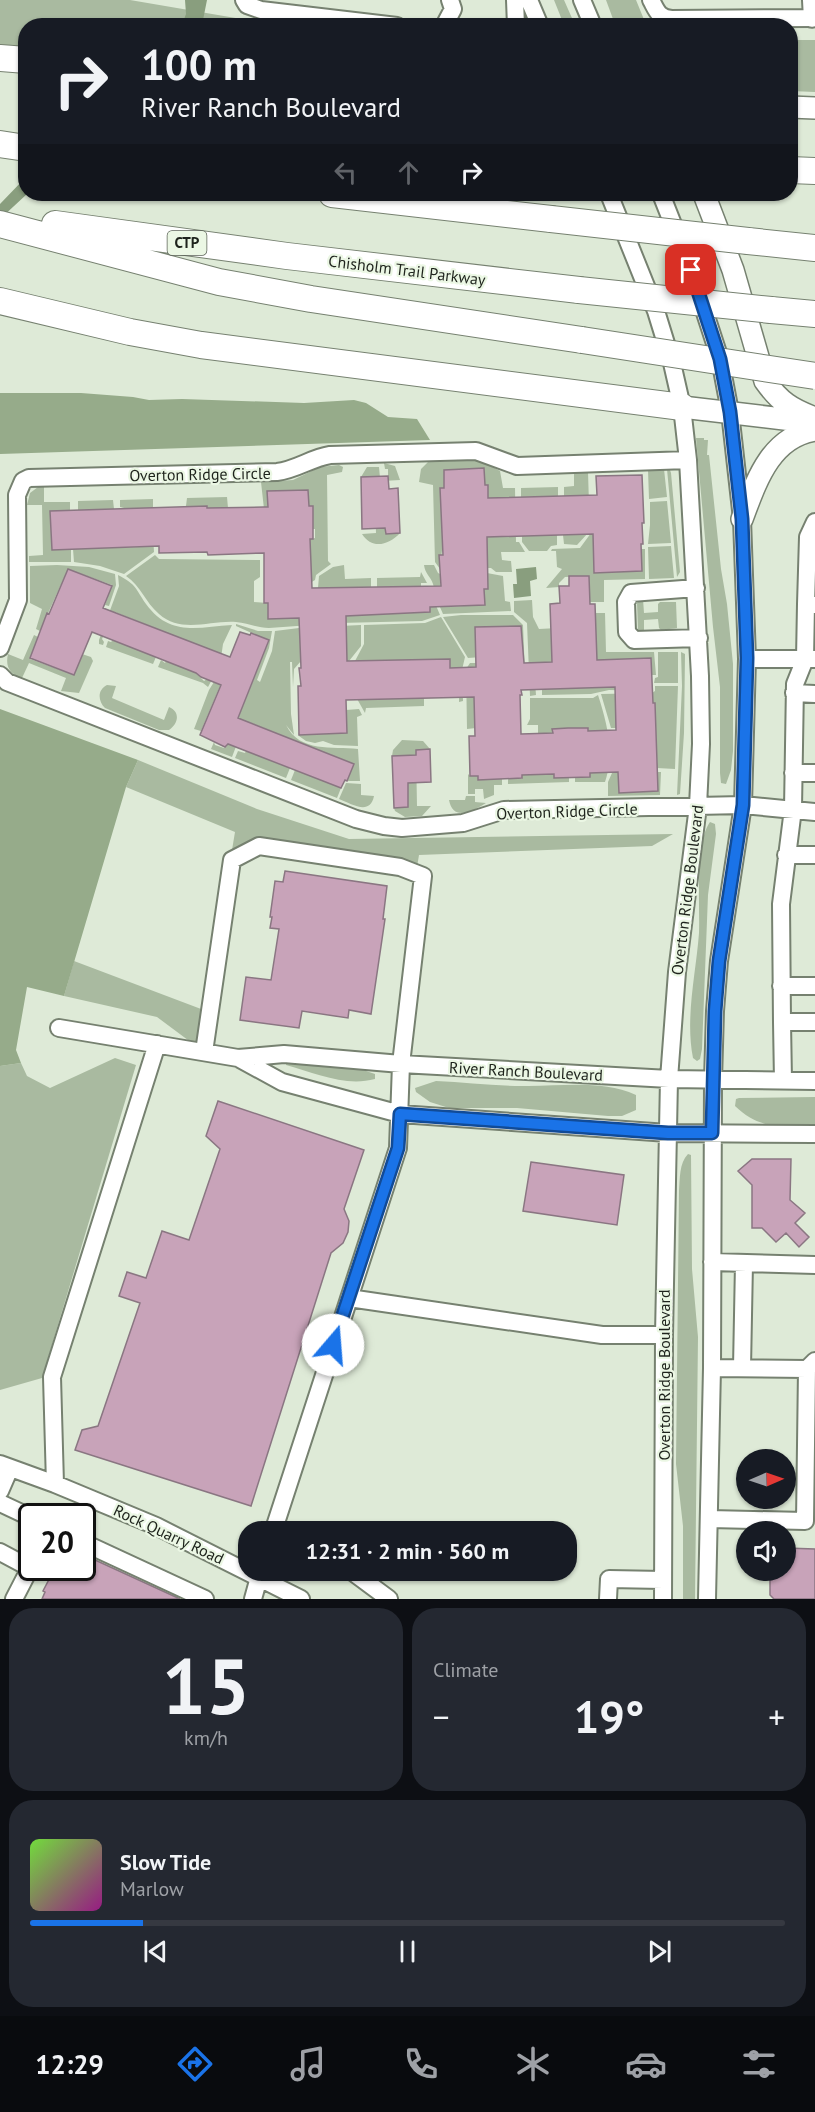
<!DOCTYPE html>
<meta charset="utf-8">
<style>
body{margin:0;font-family:"PT Sans",sans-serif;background:#242831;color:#f1f3f6;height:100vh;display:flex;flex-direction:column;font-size:22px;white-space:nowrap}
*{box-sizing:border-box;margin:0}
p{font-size:20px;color:#9ea1a6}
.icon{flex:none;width:33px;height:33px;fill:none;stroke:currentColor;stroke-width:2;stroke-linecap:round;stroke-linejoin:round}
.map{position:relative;height:1599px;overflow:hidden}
.sheet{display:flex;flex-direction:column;gap:9px;padding:9px;background:#0d0f14;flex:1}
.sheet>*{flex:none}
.top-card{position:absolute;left:18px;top:18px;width:780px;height:183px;border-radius:24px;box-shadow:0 2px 4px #0004;background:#171b24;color:#f1f3f6;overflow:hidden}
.needle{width:39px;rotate:88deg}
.controls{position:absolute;left:736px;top:1449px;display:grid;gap:12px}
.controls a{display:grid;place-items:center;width:60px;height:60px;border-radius:50%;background:#171b24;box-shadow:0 2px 4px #0004;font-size:30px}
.speed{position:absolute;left:18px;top:1503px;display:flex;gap:12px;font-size:30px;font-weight:700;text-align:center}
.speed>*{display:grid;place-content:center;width:78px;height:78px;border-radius:50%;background:#171b24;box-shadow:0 2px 4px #0004;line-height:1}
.speed .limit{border:3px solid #111;border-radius:9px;background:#fff;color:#111}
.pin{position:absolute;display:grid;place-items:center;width:51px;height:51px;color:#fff;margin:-26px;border-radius:12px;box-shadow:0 3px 9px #0006}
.me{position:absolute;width:66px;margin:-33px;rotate:18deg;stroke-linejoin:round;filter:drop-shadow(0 0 4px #0008)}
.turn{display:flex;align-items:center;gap:21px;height:126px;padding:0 24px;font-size:27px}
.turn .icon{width:78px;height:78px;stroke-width:2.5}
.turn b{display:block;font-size:42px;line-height:51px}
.lanes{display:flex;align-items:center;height:57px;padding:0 24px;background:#0003;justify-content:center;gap:30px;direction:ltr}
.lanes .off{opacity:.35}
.big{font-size:45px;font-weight:800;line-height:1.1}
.sheet .tile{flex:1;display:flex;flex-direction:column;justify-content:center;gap:9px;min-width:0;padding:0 21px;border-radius:24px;background:#242831}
.sheet .dial{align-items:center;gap:0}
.dial b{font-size:78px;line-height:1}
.song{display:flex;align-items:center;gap:18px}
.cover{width:72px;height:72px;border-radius:9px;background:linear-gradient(135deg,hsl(100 70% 55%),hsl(310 70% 35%))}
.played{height:6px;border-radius:3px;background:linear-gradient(90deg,#1a73e8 15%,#363941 15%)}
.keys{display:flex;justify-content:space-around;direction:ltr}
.heat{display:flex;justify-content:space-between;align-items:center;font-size:33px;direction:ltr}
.sheet .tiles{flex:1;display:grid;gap:9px;grid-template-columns:1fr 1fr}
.tile:last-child{grid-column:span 2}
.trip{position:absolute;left:238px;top:1521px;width:339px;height:60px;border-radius:24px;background:#171b24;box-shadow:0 2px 4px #0004;font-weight:800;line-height:60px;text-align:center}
.tabs{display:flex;height:96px;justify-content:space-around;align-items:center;background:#090b0e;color:#9ea1a6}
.tabs .icon{width:42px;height:42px}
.tabs .selected{color:#1a73e8}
.tabs b{font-size:27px;color:#f1f3f6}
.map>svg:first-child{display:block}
.green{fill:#a9baa0}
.forest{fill:#96ab8a}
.water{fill:#899e7e}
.building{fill:#c8a3b9;stroke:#8a7682;stroke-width:1.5;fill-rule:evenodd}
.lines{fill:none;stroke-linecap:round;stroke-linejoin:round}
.minor-casing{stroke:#768170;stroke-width:20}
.major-casing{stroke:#768170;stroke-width:24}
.highway-casing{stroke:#768170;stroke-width:28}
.minor{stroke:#fff;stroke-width:16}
.major{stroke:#fff;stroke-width:21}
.highway{stroke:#fff;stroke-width:26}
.highway-bridge-casing{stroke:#768170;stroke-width:28;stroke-linecap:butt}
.highway-bridge{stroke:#fff;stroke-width:26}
.route-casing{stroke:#114b97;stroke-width:15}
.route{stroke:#1a73e8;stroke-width:10}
.labels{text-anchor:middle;stroke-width:4.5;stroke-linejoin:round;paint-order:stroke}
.shield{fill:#ebf7e4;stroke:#5c6358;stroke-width:1.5}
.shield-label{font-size:15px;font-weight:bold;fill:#1e231c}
.street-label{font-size:16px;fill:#1e231c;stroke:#ebf7e4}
</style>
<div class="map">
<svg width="815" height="1599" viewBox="0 0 815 1599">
<rect width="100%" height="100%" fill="#deead7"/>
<!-- green -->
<path class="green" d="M0,0H130L276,25L26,26L25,48L0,47Z
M554,0H564L575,25H564Z
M606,0H636L645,22L649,25H616L618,23L617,18L613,19Z
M791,40H815V92L791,91Z
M696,438H704V440H708L707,455H709L721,569L727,604L733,664V751L731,770L726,784L721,783L720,773V687L713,627Z
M480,460L500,471L503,488H515L516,542H519L525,552H501L502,560L511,561L512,572H496L491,568H484L487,557L485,495H488V486L485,485L484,468L444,470V488H440L445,513H441V522H445L440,569L435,562L433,485L419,482L421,469L428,462Z
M384,463L395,466L400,480L383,481L386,533H400C389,545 372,550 362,534L376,533L374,477H361L367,467H379L380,478H388V469H385Z
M339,465L343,467L342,472L327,475L328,561L331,564L316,575L315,580L310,583L307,578H312V570H307L310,539L315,538V529H311L313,506H309L308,490L268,491V507L264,509L261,482L293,480L320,467Z
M664,469L667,497L649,499L648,470Z
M667,469L670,470L671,473L680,572L677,577Z
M588,472L589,504L588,533L577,545L564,544L563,535L585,534L564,496V487L574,486V473Z
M38,487H44V502H70V511L50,512L52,550L71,549V562H29V556L43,555L42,505H27L30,493Z
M558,487V496L521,497V488Z
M227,497L228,508H207V506H186L187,498Z
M153,499V515L120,507V500Z
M113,500L114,509L78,510V501Z
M667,501L671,543L648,544L650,525V502Z
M593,504L594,573L642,571L641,549H645V579L604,580V602H590L589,576L565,577L559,583V587L546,588L562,569L557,567L556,551H551L552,549L580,548L591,533Z
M153,535L154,552L124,574L100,566L74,562L73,549L139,547Z
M557,535V545L551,546L547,551H529L522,542V536Z
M671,546L674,578L649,579L648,547Z
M155,555L159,559L260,560V577L254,581V602L268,603V618L430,612V597L432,596L440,615L422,621L339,623L269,628C257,628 248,623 236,622C211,620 181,634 159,614C145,602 141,586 126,576Z
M57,565L89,567L115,574L116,585L109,606L105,605L112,585L68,569L40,631L36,629L42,609L30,603V566Z
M344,565L345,579L371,578V587L318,588L319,576L333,567Z
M424,565H434L438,573L440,574L442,581L440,582L445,607L484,605V589L488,588V580H484L487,573L503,576L505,601L510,602L511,611L443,614C438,604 436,594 433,584C431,577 425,574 424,565Z
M421,572L427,583H421V586L377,587V578L420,577Z
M118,575C137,585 135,588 146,604C170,637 198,627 232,625L223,644L221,658L220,654L115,612L102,639L104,642L103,645L99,644V640L119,586Z
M643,599L644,613L658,612V604L660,602H676L677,628L661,630L659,628L658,619L644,620V634L638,630L637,603Z
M532,600L533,617L539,629L595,626L596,616H583L591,613H605L606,652H654L656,675H652L651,658L535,682L536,695L530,696L527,623L514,612V601Z
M461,615H513L523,625L525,675L523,654L468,658L443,617Z
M441,617L465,657L462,670L463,701L459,702L460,668H450L424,698V706L366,708L365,713L356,697L355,661L364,644V625L425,623Z
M236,624L258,631H272L269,648L257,680L260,682L272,651L275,631L299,628L361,625V646L349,661H347L346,636L300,638L301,661L294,669L293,687L292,662H290L291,714L294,735L286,725C300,753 332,746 358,749L360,781H347L353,764L249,722L240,736L232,757L211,749L214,742L215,745L224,748L227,746L269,641L236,626Z
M34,635L38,637L30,659L74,675L82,654L91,657L93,661L79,693L61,691L66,678L29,663L22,678C10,674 5,667 8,654L23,660Z
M113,640L156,657L153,664L106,647L108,641L111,642Z
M658,652H678V683H654L655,678L658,677Z
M681,652L685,654L684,733L680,794L677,795L682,686Z
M161,660L165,663L166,661L196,673L204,681L215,674L208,687L203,683L158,667Z
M470,663H476L474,696L476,728L467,729L466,669Z
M217,677L223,679L201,731L194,729L209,690Z
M107,685L116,686L112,698L164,720L169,707C181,712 178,724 169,730H159L105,708C98,701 97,690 107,685Z
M642,686L646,691L609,690L591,694L542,695V689Z
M655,686H678L675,769L657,768L655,703L616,704V728H611L601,694L652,693L655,691Z
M598,695C607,723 615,753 605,782H575V775L590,777L588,728L556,731V729H553V733H538V725H527L530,719V698H593Z
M359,709L362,715L357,717L358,746L334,745L323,741L315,743L306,741L299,736L298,732L300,735L346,733V710Z
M402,740L423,741L430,749L416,750L417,806H431L422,816L405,817L395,811L394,808L408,807L407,756H392L393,750Z
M238,751L245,753L246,751L290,768L286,778L235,758Z
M138,760L257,809L349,839L673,834L652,846L419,855L416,873L259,846L244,854L232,850L235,832L126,787Z
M295,770L341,788L337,798L291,780Z
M657,772H661L660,795L608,796V782L612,773H618L619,793L657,791Z
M569,773V782L508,784V775L522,779V775L554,774V778Z
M468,774L470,776L487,775L488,780L502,776V785H494V795L484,799L483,789H475V794H468Z
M346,783L361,784V795L374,796C370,816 352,804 339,799Z
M466,796H475V802L486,803C473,811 453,822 449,800H465Z
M710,822L715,824L716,834L708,895L702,1049L700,1059L697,1061L693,1058C685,1018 696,973 699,933C700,907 695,842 710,822Z
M74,961L209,1012L204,1052L157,1017L64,996Z
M115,1058L136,1065L42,1378L0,1390V1066L21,1063L27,1076L50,1088Z
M286,1062L360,1069L375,1074V1079C345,1087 315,1073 286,1065Z
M436,1081C464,1082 492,1086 521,1086C559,1087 600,1079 636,1095V1110L622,1116H608L517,1108H449L430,1102L416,1092L415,1088Z
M815,1097V1127C783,1127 760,1130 735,1106L736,1099L739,1098Z
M688,1154L691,1155L692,1269L698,1337L695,1599H683V1526L676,1464L679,1191C680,1179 679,1163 688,1154Z"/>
<!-- forest -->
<path class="forest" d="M0,393H81L133,397L149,400L182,399L304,403L354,400L366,403L388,417L417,419L430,440L0,454Z
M0,709L138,760L126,787L64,996L27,987L16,1050L21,1063L0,1066Z"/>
<!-- water -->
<path class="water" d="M185,0H207L202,25H182L186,14Z
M25,178L27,194L0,219V204Z
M536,567L537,579L530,581L531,596L514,598L513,584H517L516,569Z"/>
<!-- building -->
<path class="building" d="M484,468L485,485H488V498L597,495L596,476L642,475L644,523H642L643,544H641L642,571L594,573L593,534L487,537L488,589H484L485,605L430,607V612L346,616L347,661L450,659V668L476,667L475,627L521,626L524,663L552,662L550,604L560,603L559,586H569V576H589L590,604H595L597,660L651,658L653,703H655L658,791L619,793L618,772L590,773V777L554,778V774L522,775V778L478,780V776H470L469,736H475L474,697L346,700L347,733L299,735L298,686H301L299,668H301L299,618L268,619V603H264V553L208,555L207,552L159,553V546L52,550L50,511L207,506V508L264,507H268L267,491L308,490L309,506H313V539H310L312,588L441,586L439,555H443L440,488H444V470ZM615,687L616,730L588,731V728H568L552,729L553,733L521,734L520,695H522L521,690Z
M388,476L389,489L398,488L400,533L386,534L385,528L362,529L361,477Z
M68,569L112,586L103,608L230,657L240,632L250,635L251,633L269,640L238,718L354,764L347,781L345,780L341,788L246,751L228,744L225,747L200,735L221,685L201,677L196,673L92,632L74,675L30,658L47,613L49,614Z
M430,749L431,782L408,783V807L394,808L392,756L416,755V750Z
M285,871L387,886L383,919H385L371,1014L349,1010L348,1018L302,1011L299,1028L240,1020L246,977L271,980L279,929L270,928L272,917H270L275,881L283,882Z
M218,1101L364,1150L344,1209L349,1221L348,1232L343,1243L331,1253L251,1506L75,1450L82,1430L98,1426L140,1303L119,1296L127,1272L146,1278L162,1231L189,1240L220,1149L206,1136Z
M752,1159H791L790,1200L805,1213L795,1223L809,1237L799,1247L786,1233L776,1242L762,1228H752V1185L738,1171Z
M531,1162L624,1175L617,1225L523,1211Z
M786,1548L815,1549V1599H774L770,1595V1570H786Z
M82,1554L180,1599H42L45,1592L43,1591L55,1568H82Z"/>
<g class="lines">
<defs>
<path id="minor" d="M244,0L247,5L261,10L397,26
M515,0L516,26
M529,0L540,26
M582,0L593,26
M651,0C657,11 658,17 671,19L815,18
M811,0L812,19
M444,26L453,9L450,0
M609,194L656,311L672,363L682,407L688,460L700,676L701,744L698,806L677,972L669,1079L664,1335L663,1599
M661,194L691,270L720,359L730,412L742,519L747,659L743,805L719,961L715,1011L713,1081L712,1368L707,1599
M696,588L631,593L626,602L627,632L634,640L699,638
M806,604L808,537L815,522
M0,648L18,600L17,495L23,481L29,478L277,472C296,470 311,458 330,455L476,451L517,466L688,460
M747,659H805L806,604L815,605
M0,675L7,682L356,819L384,826L402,828L463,823L504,810L743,805L815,812
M794,693L815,694
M793,773H815
M786,855H815
M781,986H815
M782,1022L781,904L793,809L795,684L805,659H815
M59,1028L238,1058L284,1054L401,1064L669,1079L815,1081
M204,1052L232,860L259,846L400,867L423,876L401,1064L398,1148L273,1532
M238,1058L282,1082L400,1114L668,1133L815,1134
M783,1081L782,1022H815
M712,1262L815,1265
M349,1298L602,1335H664
M712,1368L807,1369
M742,1368L744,1263
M0,1464L55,1484L156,1526L301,1599
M55,1484L52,1377L157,1044
M0,1491L10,1468
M0,1503L32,1518
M710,1519L805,1521L807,1369L815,1361
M82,1542L205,1599
M0,1552L30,1568L14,1599
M350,1570L389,1599
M253,1599L261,1570
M608,1599L609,1579L663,1580"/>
<path id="major" d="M790,107L815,108
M704,194L733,270L765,381C780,402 791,409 815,418
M682,407L809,422
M742,519C756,482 770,437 815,430"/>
<path id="highway" d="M0,58L26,60
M0,144L26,148
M790,170L815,171
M332,194L551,219
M0,224L219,282L311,299L582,340
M55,224L287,256L579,290
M748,241L815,248
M0,301L130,332L201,345L682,407
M771,310L815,314"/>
</defs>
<!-- minor casing -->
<use href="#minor" class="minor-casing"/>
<!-- major casing -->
<use href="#major" class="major-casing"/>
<!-- highway casing -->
<use href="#highway" class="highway-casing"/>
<!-- minor -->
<use href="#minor" class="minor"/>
<!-- major -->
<use href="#major" class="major"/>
<!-- highway -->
<use href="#highway" class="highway"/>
<defs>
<path id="highway-bridge" d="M551,219L748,241
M579,290L771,310
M582,340L815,376"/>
</defs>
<!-- highway-bridge casing -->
<use href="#highway-bridge" class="highway-bridge-casing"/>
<!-- highway-bridge -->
<use href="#highway-bridge" class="highway-bridge"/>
</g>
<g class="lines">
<defs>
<path id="route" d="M333,1345L398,1148L400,1114L668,1133H712L715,1011L719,961L743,805L747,658L742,519L730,412L720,359L691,270"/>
</defs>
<!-- route casing -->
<use href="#route" class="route-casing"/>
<!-- route -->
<use href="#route" class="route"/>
</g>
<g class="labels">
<!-- shield labels -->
<rect class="shield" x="167.5" y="231" width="39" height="24" rx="4.5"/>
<g class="shield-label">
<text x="187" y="248">CTP</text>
</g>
<!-- street labels -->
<g class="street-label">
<text transform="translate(407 270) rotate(7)" y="6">Chisholm Trail Parkway</text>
<text transform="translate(200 474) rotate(-1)" y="6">Overton Ridge Circle</text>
<text transform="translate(567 811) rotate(-2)" y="6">Overton Ridge Circle</text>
<text transform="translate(687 890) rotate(-83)" y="6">Overton Ridge Boulevard</text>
<text transform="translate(526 1071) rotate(3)" y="6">River Ranch Boulevard</text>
<text transform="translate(664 1375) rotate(-90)" y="6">Overton Ridge Boulevard</text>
<text transform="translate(169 1534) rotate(25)" y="6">Rock Quarry Road</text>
</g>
</g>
</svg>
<div class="controls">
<a><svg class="needle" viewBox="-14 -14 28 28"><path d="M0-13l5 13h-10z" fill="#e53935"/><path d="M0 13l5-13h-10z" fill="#9ea1a6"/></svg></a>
<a><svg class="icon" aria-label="sound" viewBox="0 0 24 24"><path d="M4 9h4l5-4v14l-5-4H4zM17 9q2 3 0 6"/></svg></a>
</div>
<div class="speed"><div class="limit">20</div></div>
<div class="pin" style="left:691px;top:270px;background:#d93025"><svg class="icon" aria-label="arrive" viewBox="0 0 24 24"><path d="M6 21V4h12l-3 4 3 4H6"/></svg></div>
<svg class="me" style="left:333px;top:1345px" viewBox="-20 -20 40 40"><circle r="19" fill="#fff"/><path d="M0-13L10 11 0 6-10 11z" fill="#1a73e8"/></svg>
<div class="trip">12:31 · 2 min · 560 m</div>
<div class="top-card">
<div class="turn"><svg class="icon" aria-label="right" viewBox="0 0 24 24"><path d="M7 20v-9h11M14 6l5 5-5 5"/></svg><div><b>100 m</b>River Ranch Boulevard</div></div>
<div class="lanes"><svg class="icon off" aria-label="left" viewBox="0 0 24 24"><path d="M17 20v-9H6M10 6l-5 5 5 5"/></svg><svg class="icon off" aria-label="ahead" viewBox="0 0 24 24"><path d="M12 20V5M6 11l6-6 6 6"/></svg><svg class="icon" aria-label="right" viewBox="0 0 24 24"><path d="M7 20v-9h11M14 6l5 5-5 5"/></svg></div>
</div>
</div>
<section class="sheet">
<div class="tiles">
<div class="tile dial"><b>15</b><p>km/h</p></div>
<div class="tile"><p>Climate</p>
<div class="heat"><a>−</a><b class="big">19°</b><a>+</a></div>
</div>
<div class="tile">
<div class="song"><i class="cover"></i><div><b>Slow Tide</b><p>Marlow</p></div></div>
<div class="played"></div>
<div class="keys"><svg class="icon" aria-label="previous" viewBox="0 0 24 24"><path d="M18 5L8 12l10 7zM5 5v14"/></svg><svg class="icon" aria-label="pause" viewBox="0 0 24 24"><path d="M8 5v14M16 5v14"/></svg><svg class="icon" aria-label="next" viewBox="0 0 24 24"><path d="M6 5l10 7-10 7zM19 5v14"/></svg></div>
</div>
</div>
</section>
<nav class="tabs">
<b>12:29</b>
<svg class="icon selected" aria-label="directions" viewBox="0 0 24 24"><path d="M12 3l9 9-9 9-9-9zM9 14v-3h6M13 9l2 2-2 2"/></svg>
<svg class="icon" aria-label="music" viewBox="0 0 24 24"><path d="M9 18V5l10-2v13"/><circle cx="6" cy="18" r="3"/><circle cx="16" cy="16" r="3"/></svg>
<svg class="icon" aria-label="phone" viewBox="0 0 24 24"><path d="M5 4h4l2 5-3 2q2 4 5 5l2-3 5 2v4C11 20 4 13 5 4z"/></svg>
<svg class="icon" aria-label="climate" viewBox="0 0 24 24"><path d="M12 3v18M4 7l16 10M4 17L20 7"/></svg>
<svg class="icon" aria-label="car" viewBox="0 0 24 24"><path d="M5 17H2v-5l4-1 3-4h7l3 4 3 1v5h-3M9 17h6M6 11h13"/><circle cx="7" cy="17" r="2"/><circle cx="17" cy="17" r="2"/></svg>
<svg class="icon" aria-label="filters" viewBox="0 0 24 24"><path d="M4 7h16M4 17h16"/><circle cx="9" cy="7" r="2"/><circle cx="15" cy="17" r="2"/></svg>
</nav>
